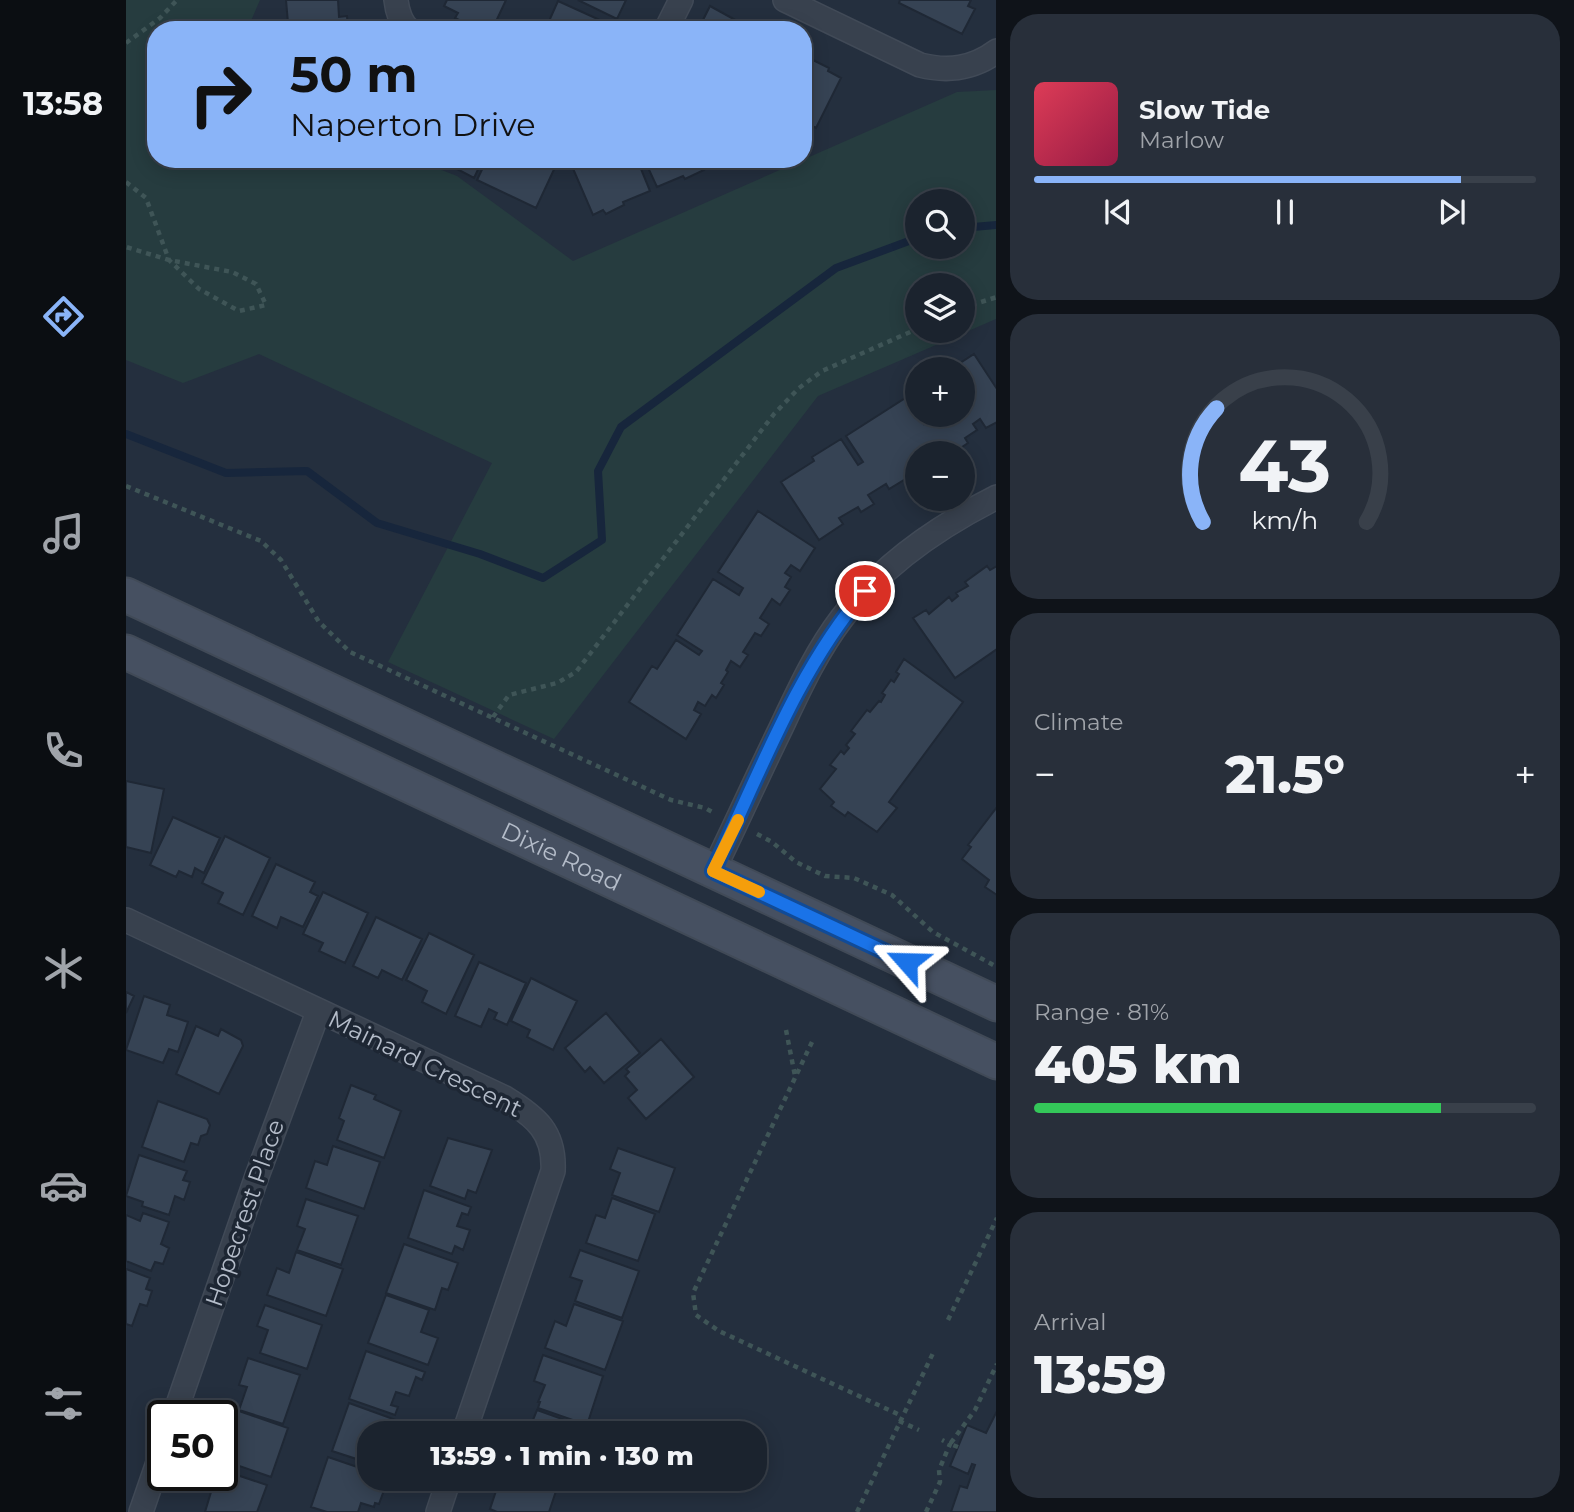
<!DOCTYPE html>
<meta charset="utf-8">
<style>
body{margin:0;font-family:Montserrat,sans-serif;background:#282f3a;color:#f1f3f6;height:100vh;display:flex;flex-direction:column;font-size:26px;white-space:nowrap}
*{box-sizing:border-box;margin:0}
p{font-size:23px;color:#a0a4aa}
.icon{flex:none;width:38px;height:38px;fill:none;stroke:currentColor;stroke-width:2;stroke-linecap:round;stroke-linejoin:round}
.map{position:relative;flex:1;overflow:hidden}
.drawer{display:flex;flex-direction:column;gap:14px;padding:14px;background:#0f1319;width:578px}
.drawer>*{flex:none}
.guide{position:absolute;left:21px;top:21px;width:665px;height:147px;border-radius:28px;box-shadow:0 4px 18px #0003,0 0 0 2px #39404a;background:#8ab4f8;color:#111;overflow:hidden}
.fabs{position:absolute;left:779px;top:189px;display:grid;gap:14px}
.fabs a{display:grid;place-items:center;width:70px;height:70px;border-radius:50%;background:#1b232e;box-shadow:0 4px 18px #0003,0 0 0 2px #39404a;font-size:35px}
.speed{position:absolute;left:21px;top:1400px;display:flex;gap:14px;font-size:35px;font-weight:700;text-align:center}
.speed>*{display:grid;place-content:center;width:91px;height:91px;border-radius:50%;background:#1b232e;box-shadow:0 4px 18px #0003,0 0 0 2px #39404a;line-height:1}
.speed .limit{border:4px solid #111;border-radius:10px;background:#fff;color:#111}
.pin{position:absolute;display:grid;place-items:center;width:60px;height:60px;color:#fff;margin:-30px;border:4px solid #fff;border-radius:50%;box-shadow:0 2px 7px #0007}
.me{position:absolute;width:77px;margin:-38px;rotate:295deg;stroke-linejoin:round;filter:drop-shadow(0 0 5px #0008)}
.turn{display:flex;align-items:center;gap:24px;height:147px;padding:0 28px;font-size:32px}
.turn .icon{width:91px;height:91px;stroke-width:2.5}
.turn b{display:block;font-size:49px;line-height:60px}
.big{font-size:52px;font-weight:800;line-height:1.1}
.drawer .card{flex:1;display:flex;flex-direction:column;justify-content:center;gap:10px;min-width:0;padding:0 24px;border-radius:28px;background:#282f3a}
.drawer .dial{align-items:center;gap:0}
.dial svg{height:182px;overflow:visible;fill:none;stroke:#39404a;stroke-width:7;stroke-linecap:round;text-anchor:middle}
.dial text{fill:#f1f3f6;stroke:none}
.song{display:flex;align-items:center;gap:21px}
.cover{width:84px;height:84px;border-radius:10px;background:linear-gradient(135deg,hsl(350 70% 55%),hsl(340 70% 35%))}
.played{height:7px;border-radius:4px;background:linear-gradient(90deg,#8ab4f8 85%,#39404a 85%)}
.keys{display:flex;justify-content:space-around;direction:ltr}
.heat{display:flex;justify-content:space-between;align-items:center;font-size:38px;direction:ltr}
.charge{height:10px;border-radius:5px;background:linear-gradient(90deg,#34c759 81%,#39404a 0)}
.trip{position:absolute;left:231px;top:1421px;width:410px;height:70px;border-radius:28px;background:#1b232e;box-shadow:0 4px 18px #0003,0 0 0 2px #39404a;font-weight:800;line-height:70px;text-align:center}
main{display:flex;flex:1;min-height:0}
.tabs{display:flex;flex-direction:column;width:126px;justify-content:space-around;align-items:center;background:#0b0e12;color:#a0a4aa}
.tabs .icon{width:49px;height:49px}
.tabs .active{color:#8ab4f8}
.tabs b{font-size:32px;color:#f1f3f6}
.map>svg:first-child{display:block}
.green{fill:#263c3f;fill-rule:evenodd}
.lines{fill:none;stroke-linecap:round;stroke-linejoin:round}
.stream{stroke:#17263c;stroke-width:8}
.building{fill:#364354;stroke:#1f2835;stroke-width:2}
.street-casing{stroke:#414a57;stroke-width:26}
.secondary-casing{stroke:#414a57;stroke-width:37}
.path{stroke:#3f5557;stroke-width:4.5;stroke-dasharray:5 5;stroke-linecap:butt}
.street{stroke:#38414e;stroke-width:23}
.secondary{stroke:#465061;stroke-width:33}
.route-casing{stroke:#114b97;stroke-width:18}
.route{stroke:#1a73e8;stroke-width:12}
.slow{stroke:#f59e0b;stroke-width:12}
.labels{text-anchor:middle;stroke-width:7;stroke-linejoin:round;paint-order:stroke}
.street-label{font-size:24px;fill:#b4bcc9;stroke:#1d2633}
</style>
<main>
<nav class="tabs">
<b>13:58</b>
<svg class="icon active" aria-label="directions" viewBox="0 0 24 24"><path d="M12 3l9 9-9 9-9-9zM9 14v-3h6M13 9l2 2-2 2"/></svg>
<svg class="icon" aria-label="music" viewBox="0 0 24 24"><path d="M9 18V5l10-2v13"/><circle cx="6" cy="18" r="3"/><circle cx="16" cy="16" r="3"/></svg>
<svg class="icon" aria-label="phone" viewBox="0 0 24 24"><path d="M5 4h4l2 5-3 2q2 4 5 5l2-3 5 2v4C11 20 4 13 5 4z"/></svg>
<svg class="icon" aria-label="climate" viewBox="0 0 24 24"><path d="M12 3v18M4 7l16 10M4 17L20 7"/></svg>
<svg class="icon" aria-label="car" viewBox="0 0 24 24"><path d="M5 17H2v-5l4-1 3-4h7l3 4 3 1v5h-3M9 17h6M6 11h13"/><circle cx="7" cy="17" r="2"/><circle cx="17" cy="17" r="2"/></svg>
<svg class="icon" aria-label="filters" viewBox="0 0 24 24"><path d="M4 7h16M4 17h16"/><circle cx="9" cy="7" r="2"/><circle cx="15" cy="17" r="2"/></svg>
</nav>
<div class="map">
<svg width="871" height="1512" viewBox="0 0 871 1512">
<rect width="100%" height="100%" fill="#242f3e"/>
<!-- green -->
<path class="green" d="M0,0H134L121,30H30V159H287L331,176L447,261L831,92L870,90V319L692,396L428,739L262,662L366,463L133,354L57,383L0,360ZM791,201H836V247H791ZM791,285H836V331H791Z"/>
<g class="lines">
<!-- stream -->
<path class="stream" d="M836,228L871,225
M0,434L100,473L181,471L251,523L354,554L417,578L476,540L472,471L495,427L710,268L791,238"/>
</g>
<!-- building -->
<path class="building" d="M160,0H212L213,17L221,16L222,30H159L162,23Z
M321,0H380L366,30H353L329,18L332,13L318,6Z
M452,0H500L491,19Z
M774,0H845L842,6L849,9L836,34L773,3Z
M432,1L487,26L485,30H419Z
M584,6L613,22L610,28L615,30H572Z
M681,57L703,68L702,71L715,78L690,128L680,123L677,126V60L680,61Z
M312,159H357L348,178Z
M361,159H432V161L410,208L351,180Z
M455,159H511L524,191L497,202L498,205L480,214L477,210L467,215L445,164Z
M518,159H586L587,162L577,167L578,170L559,179L557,176L531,187Z
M848,354L871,389V422L860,428L854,419L847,424L851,430L839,438L842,443L830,451L825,443L809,453H791V472L763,489L760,484L742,495L748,504L735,512L732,507L713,518L717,524L693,540L655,482L688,461L686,457L715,439L732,465L737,462L720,436L781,397L798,424L802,421L798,415H836V369H825Z
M632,511L689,548L674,571L665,565L659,573L665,577L659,587L664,590L654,605L646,599L634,618L643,624L635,636L629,633L617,652L622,655L614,667L605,661L600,670L602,672L595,683L598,685L590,698L586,695L579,706L572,702L568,710L575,714L560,739L503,702L526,666L531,669L550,640L573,655L576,651L551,635L587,579L613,595L617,588L592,572Z
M861,566L864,570L871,566V649L829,678L787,618L800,610L803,614L823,597L826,601L832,596L830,593L842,586L839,582Z
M778,659L837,702L763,802L771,808L751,832L722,812L719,816L705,806L708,802L694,789L710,769L704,765L715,751L718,754L723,748L720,745L729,734L725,731L741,710L744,712L753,701L755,702L759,695L756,693L765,680L768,682L773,674L770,672Z
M0,781L38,789L25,853L0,847Z
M871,807V895L859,887L863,880L836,859L845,847L842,845Z
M47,817L94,838L78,873L69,868L66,877L53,871L50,877L24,865Z
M99,836L144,858L117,915L92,903L97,893L76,883Z
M150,864L189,882L184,892L192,896L177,927L155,917L151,928L126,916Z
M197,892L242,913L219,963L193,951L197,943L177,934Z
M250,917L296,939L276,980L256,970L252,978L227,966Z
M303,933L348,955L320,1014L296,1002L301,991L280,980Z
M353,962L400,983L381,1025L368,1019L371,1013L363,1009L355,1027L329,1016Z
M405,978L451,1001L427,1050L401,1037L404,1030L385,1021Z
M0,992L8,996L0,1013Z
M18,996L44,1005L41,1015L62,1022L52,1052L43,1049L37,1063L0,1050Z
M480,1013L514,1053L478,1083L464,1067L459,1072L439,1048Z
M70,1026L92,1036L95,1029L115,1040L117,1046L93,1094L50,1074Z
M535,1039L568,1077L520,1119L502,1098L511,1090L499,1076L503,1072L500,1069Z
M225,1085L250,1095L248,1099L275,1111L258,1158L211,1140L218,1121L213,1118Z
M32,1101L81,1119L84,1125L81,1134L75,1136L72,1145L65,1143L58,1162L16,1147Z
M322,1138L366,1150L350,1193L342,1190L339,1199L304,1186Z
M207,1146L254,1162L238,1209L180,1188L189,1161L201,1165Z
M492,1148L549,1168L533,1212L486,1195L494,1173L484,1169Z
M13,1155L61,1171L57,1180L64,1182L58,1200L49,1196L43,1215L16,1206L17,1202L0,1196Z
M298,1190L345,1207L342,1215L336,1213L331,1226L344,1230L337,1250L329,1246L326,1254L282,1238Z
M486,1198L529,1214L512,1261L460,1243L470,1215L479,1218Z
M180,1199L232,1216L215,1265L171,1250L179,1229L171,1226Z
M17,1213L43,1222L35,1244L43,1248L37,1264L29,1262L25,1271L0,1261V1215L14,1221Z
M278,1244L332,1263L322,1290L316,1288L309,1310L260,1293Z
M454,1250L513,1271L496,1318L449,1301L456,1281L444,1277Z
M170,1252L217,1269L200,1316L141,1295L151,1268L163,1273Z
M0,1269L24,1278L20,1289L26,1291L21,1306L14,1304L6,1326L0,1324Z
M260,1295L303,1310L295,1332L312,1338L302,1365L242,1343Z
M448,1304L497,1321L479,1370L419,1348L429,1321L440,1326Z
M139,1305L196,1325L181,1369L134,1353L142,1330L131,1326Z
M240,1351L299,1372L296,1380L290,1377L283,1396L270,1392L265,1405L272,1407L269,1415L223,1399Z
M417,1355L477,1376L461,1425L412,1408L414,1402H412L419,1385L408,1381Z
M122,1358L174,1375L157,1424L113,1410L121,1387L113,1385Z
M223,1403L270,1420L265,1433H243V1463L206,1451Z
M411,1410L453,1425L450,1433H394L396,1429L402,1432Z
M113,1411L162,1428L145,1477L96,1460V1430L105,1433Z
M871,1411V1512H825L834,1486L841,1488L849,1465L846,1464L842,1474L824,1466L841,1425L860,1433Z
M202,1457L243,1471V1479H262L253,1504L249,1503L248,1507L235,1503L232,1512H201L185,1507Z
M96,1470L141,1485L131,1512H79L85,1492L76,1488L80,1475H96Z
M386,1479H434L423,1512H371L364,1509L373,1482L384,1486Z"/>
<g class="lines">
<defs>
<path id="street" d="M270,0C271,10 275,25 284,30
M659,0L794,65C822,72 847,69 871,51
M540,30L555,0
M587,871C610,824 631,777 654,730C672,692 690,652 716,618C756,565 811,527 871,497
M0,920L379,1098C410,1117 429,1132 427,1171L338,1433
M48,1416L131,1176L192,1012
M15,1512L37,1448
M312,1512L323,1479"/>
<g id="secondary">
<path d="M0,595L871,1004"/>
<path id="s1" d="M0,652L871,1062"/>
</g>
</defs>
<!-- street casing -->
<use href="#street" class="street-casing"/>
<!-- secondary casing -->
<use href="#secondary" class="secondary-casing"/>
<!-- path -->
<path class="path" d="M0,43L34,18L51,0
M0,182L20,198L43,260L73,289L113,311L140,305L130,284L106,272L43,260L0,247
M836,308L871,297
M0,486L135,541L155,560L193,622L224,652L545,800L579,808L588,813
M367,717L383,695L431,683L450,672L648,414L673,388L696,371L791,329
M631,834L646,842L670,862L699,876L728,878L766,895L807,932L871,967
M660,1030L669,1076
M686,1042L567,1293L570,1315L593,1331L776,1416
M822,1320L871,1218
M773,1421L793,1430
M832,1447L824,1444L849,1410L871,1364
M731,1512L808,1351
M800,1512L814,1482L813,1470L824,1444L816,1440"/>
<!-- street -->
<use href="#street" class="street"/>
<!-- secondary -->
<use href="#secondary" class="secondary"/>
</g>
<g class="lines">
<defs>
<path id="route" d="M739,591C670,672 633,776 587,871L781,962"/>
</defs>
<!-- route casing -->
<use href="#route" class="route-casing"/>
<!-- route -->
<use href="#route" class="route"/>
<!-- slow -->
<path class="slow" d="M612,820L587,871L633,892"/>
</g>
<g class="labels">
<!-- street labels -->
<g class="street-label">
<text dy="8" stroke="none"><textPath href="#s1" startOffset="481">Dixie Road</textPath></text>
<text transform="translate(299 1064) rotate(26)" y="8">Mainard Crescent</text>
<text transform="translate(119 1213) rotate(-71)" y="8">Hopecrest Place</text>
</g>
</g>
</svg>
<div class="fabs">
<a><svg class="icon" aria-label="search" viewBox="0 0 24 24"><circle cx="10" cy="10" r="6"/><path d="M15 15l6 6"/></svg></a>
<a><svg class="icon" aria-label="layers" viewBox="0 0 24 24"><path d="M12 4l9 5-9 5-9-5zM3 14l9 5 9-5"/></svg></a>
<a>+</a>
<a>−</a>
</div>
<div class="speed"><div class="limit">50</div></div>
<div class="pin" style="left:739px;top:591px;background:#d93025"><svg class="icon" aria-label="arrive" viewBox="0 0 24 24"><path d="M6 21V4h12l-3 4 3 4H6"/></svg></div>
<svg class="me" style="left:781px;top:962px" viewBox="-20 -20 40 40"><path d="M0-17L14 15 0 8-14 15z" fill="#1a73e8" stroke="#fff" stroke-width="4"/></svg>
<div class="trip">13:59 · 1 min · 130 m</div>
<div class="guide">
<div class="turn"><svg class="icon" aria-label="right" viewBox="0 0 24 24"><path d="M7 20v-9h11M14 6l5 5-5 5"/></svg><div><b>50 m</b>Naperton Drive</div></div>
</div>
</div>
<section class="drawer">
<div class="card">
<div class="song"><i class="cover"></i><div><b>Slow Tide</b><p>Marlow</p></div></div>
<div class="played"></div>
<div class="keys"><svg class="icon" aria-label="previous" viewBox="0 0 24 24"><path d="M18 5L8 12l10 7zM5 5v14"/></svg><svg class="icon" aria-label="pause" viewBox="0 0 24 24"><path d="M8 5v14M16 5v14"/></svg><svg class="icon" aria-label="next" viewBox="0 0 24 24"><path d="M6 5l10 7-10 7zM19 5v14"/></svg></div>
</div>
<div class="card dial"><svg viewBox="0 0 100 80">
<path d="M14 69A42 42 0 1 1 86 69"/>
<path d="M14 69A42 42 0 0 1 20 19" stroke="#8ab4f8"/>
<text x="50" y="56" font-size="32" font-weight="700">43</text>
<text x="50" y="72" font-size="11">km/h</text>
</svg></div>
<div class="card"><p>Climate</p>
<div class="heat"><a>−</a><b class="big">21.5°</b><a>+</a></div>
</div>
<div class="card"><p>Range · 81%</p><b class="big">405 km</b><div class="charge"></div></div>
<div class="card"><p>Arrival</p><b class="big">13:59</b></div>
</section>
</main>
